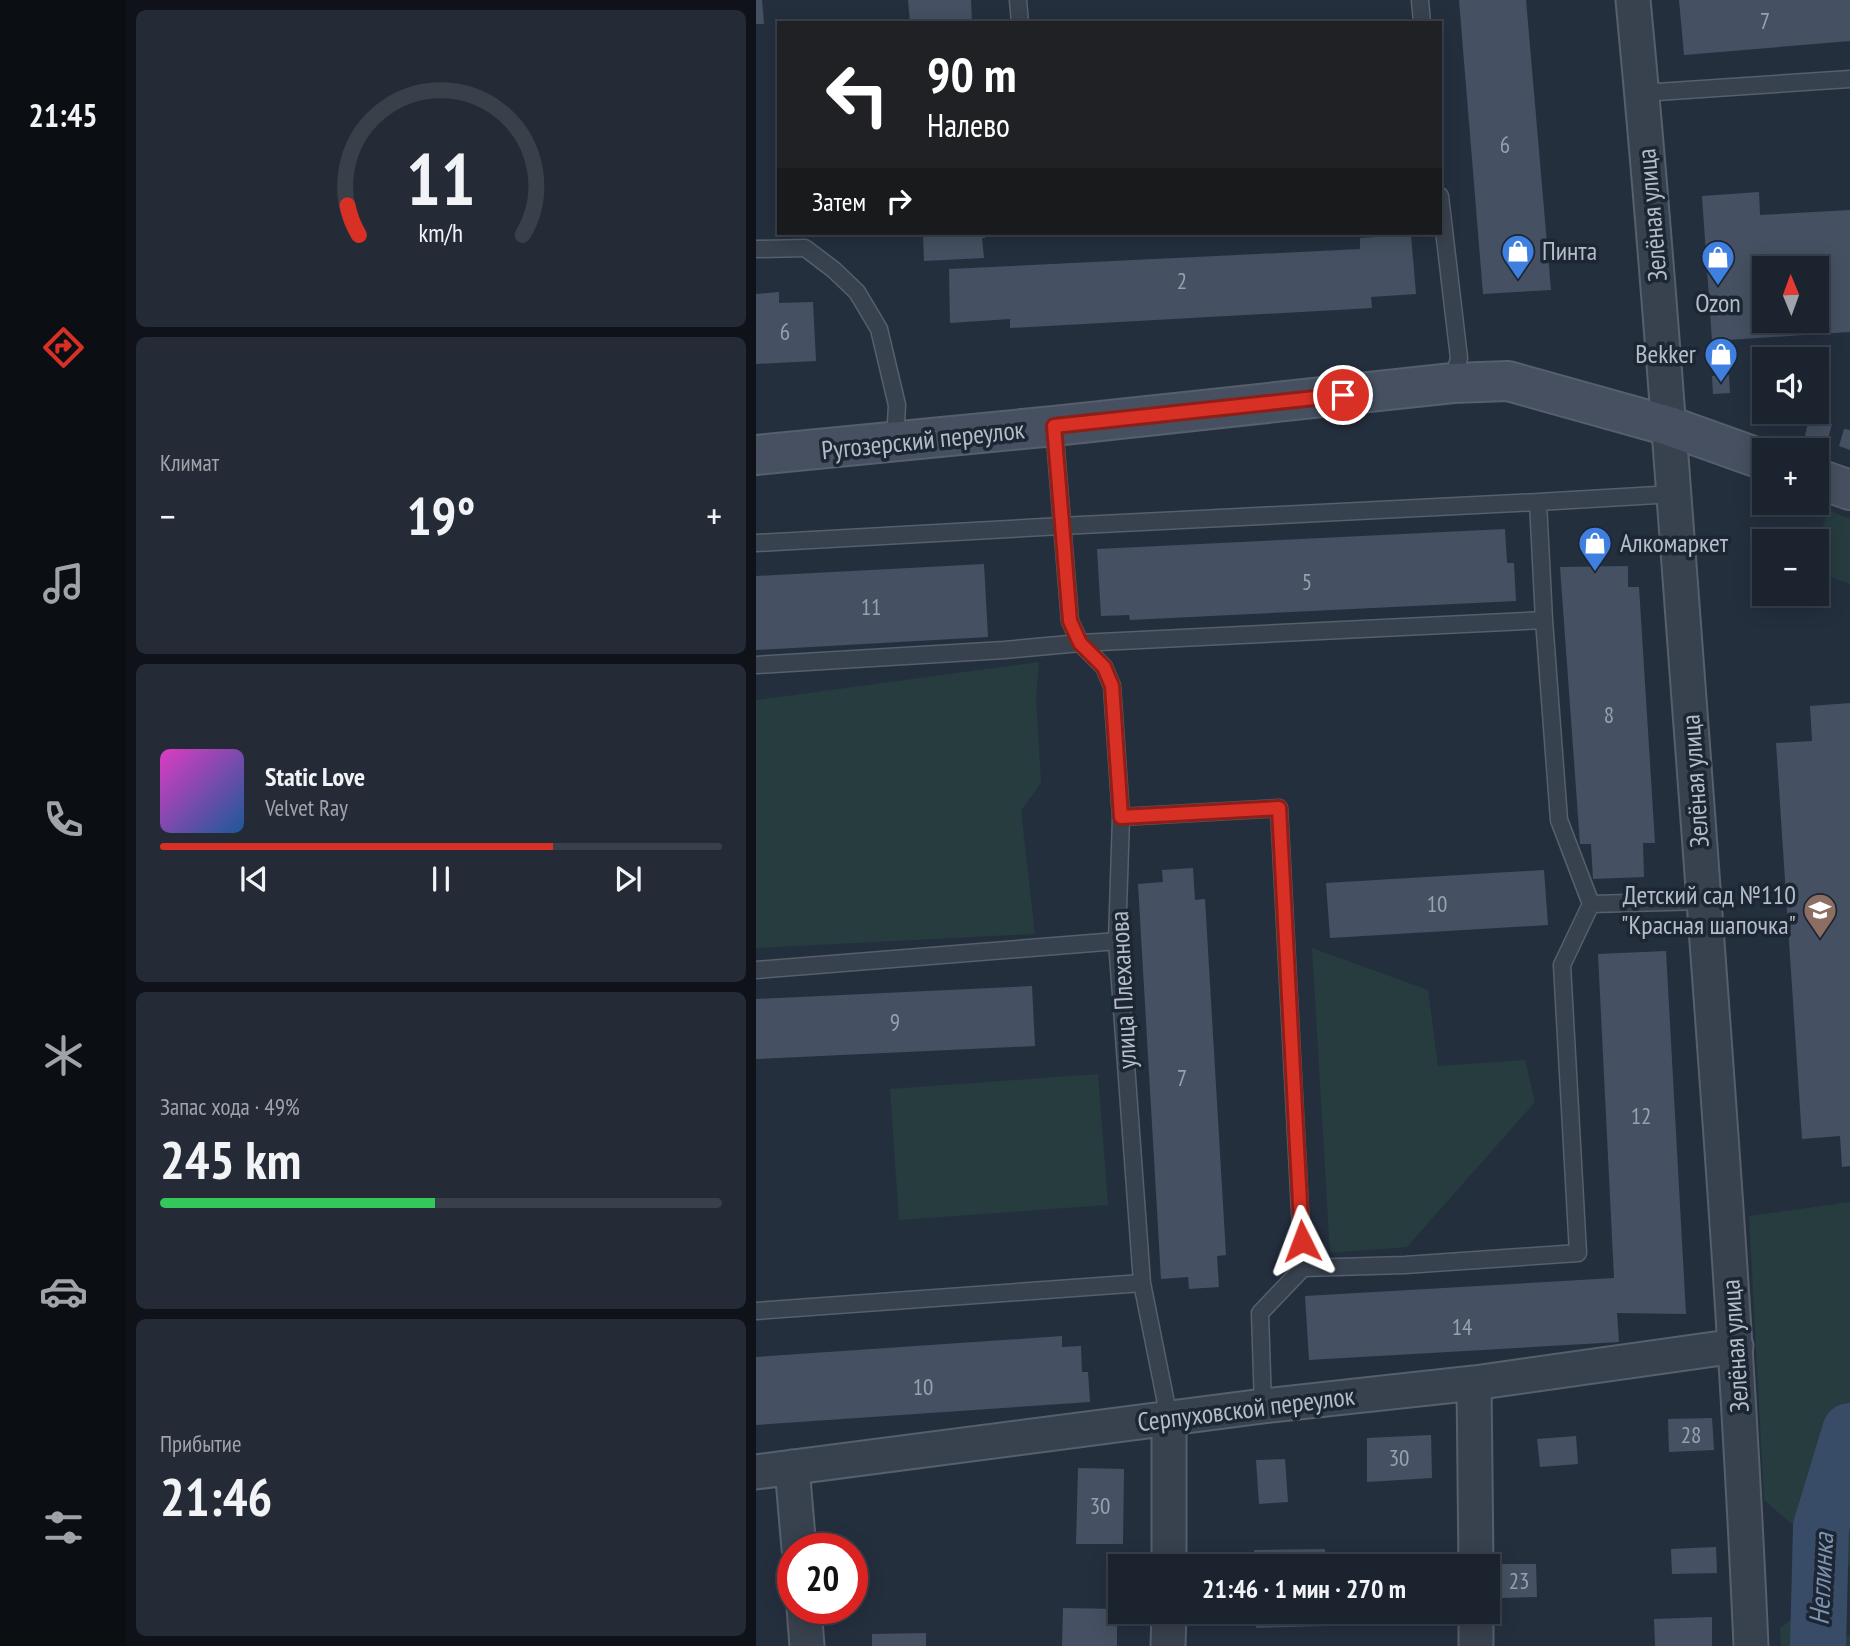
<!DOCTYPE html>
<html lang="ru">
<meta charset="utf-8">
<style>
body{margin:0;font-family:"PT Sans Narrow",sans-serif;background:#242b36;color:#f1f3f6;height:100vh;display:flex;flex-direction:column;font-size:26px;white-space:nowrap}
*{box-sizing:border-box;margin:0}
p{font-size:23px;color:#a0a4aa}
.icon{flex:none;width:38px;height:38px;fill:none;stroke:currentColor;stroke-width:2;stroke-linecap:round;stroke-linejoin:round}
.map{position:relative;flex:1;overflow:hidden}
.drawer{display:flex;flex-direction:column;gap:10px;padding:10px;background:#0f1319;width:630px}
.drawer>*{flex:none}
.guide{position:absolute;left:21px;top:21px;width:665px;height:214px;border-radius:0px;box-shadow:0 4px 18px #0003,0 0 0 2px #39404a;background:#202124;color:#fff;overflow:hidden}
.needle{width:46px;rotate:359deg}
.tools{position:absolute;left:996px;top:256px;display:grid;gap:14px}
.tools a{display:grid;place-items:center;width:77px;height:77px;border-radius:0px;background:#1b232e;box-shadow:0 4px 18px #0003,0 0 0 2px #39404a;font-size:35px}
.speed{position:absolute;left:21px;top:1533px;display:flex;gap:14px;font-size:35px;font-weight:700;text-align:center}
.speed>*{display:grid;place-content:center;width:91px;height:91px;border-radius:50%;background:#1b232e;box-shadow:0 4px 18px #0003,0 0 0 2px #39404a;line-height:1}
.speed .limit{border:10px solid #d22;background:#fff;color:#111}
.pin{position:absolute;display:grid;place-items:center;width:60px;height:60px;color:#fff;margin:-30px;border:4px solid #fff;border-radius:50%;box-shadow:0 2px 7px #0007}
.me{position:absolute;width:77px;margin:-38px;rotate:357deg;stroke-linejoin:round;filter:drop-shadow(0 0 5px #0008)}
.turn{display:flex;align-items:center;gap:24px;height:147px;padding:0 35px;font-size:32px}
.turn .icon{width:91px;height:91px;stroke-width:2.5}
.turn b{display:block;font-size:49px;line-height:60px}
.then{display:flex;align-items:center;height:66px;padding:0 35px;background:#0003;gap:14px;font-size:26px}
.big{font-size:52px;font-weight:800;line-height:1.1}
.drawer .card{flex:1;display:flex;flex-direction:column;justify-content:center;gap:10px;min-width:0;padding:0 24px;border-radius:10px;background:#242b36}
.drawer .dial{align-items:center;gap:0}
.dial svg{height:182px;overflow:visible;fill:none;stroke:#39404a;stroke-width:7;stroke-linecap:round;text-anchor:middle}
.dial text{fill:#f1f3f6;stroke:none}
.song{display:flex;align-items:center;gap:21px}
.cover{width:84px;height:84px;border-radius:10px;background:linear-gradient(135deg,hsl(310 70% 55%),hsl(210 70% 35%))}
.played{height:7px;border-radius:4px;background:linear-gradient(90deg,#d93025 70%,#39404a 70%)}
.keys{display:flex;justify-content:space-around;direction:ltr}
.heat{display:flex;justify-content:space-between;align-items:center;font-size:38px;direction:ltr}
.charge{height:10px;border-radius:5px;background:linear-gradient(90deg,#34c759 49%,#39404a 0)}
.trip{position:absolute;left:352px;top:1554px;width:392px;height:70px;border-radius:0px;background:#1b232e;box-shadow:0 4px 18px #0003,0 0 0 2px #39404a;font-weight:800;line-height:70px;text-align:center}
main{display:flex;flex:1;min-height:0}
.menu{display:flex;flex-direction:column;width:126px;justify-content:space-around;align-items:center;background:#0b0e12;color:#a0a4aa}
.menu .icon{width:49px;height:49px}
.menu .active{color:#d93025}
.menu b{font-size:32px;color:#f1f3f6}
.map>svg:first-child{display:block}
.green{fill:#263c3f}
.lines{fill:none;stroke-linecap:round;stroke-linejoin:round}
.river{stroke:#394c67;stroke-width:56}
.building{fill:#455162;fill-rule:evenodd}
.service-casing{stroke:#565f6c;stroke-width:19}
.minor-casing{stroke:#565f6c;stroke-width:37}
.secondary-casing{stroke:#565f6c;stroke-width:42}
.service{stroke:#38414e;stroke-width:16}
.minor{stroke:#38414e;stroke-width:33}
.secondary{stroke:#465061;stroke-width:38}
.route-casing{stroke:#8d1f18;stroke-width:18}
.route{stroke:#d93025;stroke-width:12}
.labels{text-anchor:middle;stroke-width:7;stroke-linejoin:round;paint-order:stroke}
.number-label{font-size:23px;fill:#98a1af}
.street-label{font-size:26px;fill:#b4bcc9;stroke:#1d2633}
.poi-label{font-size:26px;fill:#b4bcc9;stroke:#1d2633;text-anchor:start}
.water-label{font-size:28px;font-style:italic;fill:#7c92b1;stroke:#1d2633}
</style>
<main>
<nav class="menu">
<b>21:45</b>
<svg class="icon active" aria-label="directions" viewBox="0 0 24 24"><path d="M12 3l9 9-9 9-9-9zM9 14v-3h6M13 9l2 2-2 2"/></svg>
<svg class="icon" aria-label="music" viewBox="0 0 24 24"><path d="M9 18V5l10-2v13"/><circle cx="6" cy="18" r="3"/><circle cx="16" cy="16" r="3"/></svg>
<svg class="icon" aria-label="phone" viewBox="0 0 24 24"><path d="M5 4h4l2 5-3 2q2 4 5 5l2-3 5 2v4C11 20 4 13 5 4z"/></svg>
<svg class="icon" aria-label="climate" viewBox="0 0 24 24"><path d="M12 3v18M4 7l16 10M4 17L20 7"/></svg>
<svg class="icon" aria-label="car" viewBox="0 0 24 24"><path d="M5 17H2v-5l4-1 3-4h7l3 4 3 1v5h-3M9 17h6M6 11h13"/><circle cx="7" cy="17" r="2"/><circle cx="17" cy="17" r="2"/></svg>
<svg class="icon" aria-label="filters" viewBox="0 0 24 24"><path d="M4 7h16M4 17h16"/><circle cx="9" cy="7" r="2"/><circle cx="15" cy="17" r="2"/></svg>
</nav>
<section class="drawer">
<div class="card dial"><svg viewBox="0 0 100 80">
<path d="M14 69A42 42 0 1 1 86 69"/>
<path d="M14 69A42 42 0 0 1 9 56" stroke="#d93025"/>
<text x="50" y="56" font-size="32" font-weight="700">11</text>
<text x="50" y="72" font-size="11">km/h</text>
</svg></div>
<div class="card"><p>Климат</p>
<div class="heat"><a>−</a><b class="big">19°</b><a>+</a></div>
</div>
<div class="card">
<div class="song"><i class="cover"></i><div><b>Static Love</b><p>Velvet Ray</p></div></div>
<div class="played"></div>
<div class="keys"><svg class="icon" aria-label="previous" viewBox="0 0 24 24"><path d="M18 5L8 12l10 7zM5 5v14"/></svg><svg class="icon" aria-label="pause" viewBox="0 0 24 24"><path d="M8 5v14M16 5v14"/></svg><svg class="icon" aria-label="next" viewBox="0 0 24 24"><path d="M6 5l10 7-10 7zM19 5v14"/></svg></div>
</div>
<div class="card"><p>Запас хода · 49%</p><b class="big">245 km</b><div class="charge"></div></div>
<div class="card"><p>Прибытие</p><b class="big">21:46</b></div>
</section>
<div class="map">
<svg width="1094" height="1646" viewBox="0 0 1094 1646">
<rect width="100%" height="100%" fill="#242f3e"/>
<!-- green -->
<path class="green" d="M1072,510L1094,519V584L1061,572V545Z
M283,662L280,697L285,783L265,811L279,934L0,948V700Z
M556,948L672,990L682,1066L769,1060L779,1102L651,1247L574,1253Z
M342,1074L352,1205L143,1220L134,1089Z
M1094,1202V1567L1068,1552L1008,1500L993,1216Z
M1042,1614L1094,1636V1646H1025L1024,1628Z"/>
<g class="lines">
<!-- river -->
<path class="river" d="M1062,1646L1065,1527L1094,1431"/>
</g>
<!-- building -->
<path class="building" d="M0,0H6L8,24H0Z
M152,0H215L216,23H154Z
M703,0H770L795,290L727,294Z
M923,0H1094V41L928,55Z
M1003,192L1004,215L1094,210V332L956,341L946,196ZM1008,268H1060V320H1008Z
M167,233H229V238H226L228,258L168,261Z
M655,235L660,294L615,297L616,308L254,328V319L194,323L193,269L604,249V238Z
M23,292V303L57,302L60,361L0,364V294Z
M973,375L974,393L957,394L956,376Z
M1053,418L1076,424L1071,442L1049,436Z
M1088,429L1094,430V450L1083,446Z
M749,529L751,563H758L760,601L374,620L373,615L345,616L341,549Z
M228,564L232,637L0,650V576Z
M872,566V587H883L899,843H887L888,877L837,879L835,844H824L804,567Z
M1094,703V1166L1086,1167L1084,1136L1046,1139L1020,743L1056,741L1054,706Z
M437,868L439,900L449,899L470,1255L461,1256L463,1287L433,1289L432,1277L405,1279L382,884L407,882L406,870Z
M788,870L792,925L574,938L570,883Z
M910,951L930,1314L861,1313L863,1342L553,1360L549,1296L858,1278L842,954Z
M276,986L279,1046L0,1059V999Z
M306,1336V1347L325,1346L326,1372H332L334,1402L0,1425V1357Z
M956,1418L958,1450L913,1452L912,1419Z
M675,1435L676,1478L611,1482V1438Z
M820,1436L822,1464L784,1467L781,1439Z
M529,1459L532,1502L503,1504L500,1460Z
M322,1468L368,1469L367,1544H320Z
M960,1547L961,1573L916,1574L915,1549Z
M569,1549L570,1566H498V1550Z
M745,1564H780L781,1597L745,1598Z
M307,1608L361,1609V1646H306Z
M499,1612H571V1626L500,1628Z
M956,1617V1646H899L898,1619Z
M170,1633V1646H116V1634Z"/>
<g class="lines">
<defs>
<path id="service" d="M262,0L264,23
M664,0L666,23
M886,93L1094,79
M684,196L703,358L697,383
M0,249L49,248L78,270L101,292L123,329L141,405L139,442
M298,426L314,621L324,643L348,667L356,686L365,817L361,941L386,1283L413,1418
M782,502L918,494
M0,543L305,526L782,502L788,620L803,820L835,904L806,965L822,1253L649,1265L547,1268L504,1313L507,1406
M0,665L248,650L324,643L788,620
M365,817L523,808L547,1268
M835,904L948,901
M0,970L361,941
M0,1311L386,1283"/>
<path id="minor" d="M877,0C901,250 918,501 937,752C959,1050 982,1348 995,1646
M718,1383L720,1566
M36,1467L43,1549
M0,1472L507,1406L718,1383L980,1346
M413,1566V1418
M48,1608L51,1646
M720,1612V1646
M412,1646L413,1612"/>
<path id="secondary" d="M0,455L298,426L697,383L752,381L913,426L1008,460
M1060,478L1094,490"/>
</defs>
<!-- service casing -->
<use href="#service" class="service-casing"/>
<!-- minor casing -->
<use href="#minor" class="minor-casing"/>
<!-- secondary casing -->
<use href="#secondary" class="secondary-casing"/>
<!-- service -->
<use href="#service" class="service"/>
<!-- minor -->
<use href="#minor" class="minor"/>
<!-- secondary -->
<use href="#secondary" class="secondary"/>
</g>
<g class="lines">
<defs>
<path id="route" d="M546,1241L523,808L365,817L356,686L348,667L324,643L314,621L298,426L587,395"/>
</defs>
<!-- route casing -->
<use href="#route" class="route-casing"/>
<!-- route -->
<use href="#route" class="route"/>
</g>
<!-- icons -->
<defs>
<symbol id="shop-pin" viewBox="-11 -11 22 30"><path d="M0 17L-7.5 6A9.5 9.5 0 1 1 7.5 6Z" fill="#3f7fe0" stroke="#1d2633"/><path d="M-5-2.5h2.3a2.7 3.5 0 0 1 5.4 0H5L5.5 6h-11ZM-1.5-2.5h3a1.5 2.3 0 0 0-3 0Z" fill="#fff"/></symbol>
<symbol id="school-pin" viewBox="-11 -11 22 30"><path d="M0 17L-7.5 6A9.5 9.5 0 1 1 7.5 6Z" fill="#8d6e63" stroke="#1d2633"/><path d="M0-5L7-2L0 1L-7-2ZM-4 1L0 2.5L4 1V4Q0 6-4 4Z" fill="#fff"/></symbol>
</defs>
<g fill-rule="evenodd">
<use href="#shop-pin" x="743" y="232" width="38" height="52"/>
<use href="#shop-pin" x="943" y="238" width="38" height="52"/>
<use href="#shop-pin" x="946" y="335" width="38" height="52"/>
<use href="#shop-pin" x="820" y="524" width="38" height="52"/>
<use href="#school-pin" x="1045" y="891" width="38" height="52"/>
</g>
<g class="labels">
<!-- number labels -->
<g class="number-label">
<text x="1009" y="29">7</text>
<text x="749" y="153">6</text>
<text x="426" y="289">2</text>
<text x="29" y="340">6</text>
<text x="551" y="590">5</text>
<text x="115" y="615">11</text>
<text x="853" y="723">8</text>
<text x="681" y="912">10</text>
<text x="139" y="1030">9</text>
<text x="426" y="1086">7</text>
<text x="885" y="1124">12</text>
<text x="706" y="1335">14</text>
<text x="167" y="1395">10</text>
<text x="935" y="1443">28</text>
<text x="643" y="1466">30</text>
<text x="344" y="1514">30</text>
<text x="763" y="1589">23</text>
</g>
<!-- street labels -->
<g class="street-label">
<text transform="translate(896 215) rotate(-95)" y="9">Зелёная улица</text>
<text transform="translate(167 440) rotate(-6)" y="9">Ругозерский переулок</text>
<text transform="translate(939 781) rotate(-94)" y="9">Зелёная улица</text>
<text transform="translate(367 990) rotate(-93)" y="9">улица Плеханова</text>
<text transform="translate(979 1346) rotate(-94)" y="9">Зелёная улица</text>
<text transform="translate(490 1409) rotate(-7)" y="9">Серпуховской переулок</text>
</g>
<!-- poi labels -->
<g class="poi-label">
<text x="786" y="260">Пинта</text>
<text x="962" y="312" text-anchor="middle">Ozon</text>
<text x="940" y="363" text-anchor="end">Bekker</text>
<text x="864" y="552">Алкомаркет</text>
<text x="1040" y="904" text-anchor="end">Детский сад №110<tspan x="1040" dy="30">"Красная шапочка"</tspan></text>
</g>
<!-- water labels -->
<g class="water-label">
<text transform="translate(1065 1579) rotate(-87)" y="10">Неглинка</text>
</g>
</g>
</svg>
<div class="tools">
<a><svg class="needle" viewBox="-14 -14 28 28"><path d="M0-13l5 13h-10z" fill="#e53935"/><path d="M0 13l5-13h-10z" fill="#a0a4aa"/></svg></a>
<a><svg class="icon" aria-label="sound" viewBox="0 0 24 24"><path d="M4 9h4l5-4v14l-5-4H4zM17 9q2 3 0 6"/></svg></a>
<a>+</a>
<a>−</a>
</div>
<div class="speed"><div class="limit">20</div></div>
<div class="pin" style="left:587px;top:395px;background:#d93025"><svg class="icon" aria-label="arrive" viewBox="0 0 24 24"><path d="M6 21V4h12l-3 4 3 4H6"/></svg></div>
<svg class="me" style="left:546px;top:1241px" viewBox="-20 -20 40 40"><path d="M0-17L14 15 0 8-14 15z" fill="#d93025" stroke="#fff" stroke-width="4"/></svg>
<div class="trip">21:46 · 1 мин · 270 m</div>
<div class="guide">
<div class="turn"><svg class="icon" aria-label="left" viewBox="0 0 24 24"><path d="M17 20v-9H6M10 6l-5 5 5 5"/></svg><div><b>90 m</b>Налево</div></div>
<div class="then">Затем<svg class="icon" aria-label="right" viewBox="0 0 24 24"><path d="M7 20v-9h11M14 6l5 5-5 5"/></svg></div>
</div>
</div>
</main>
